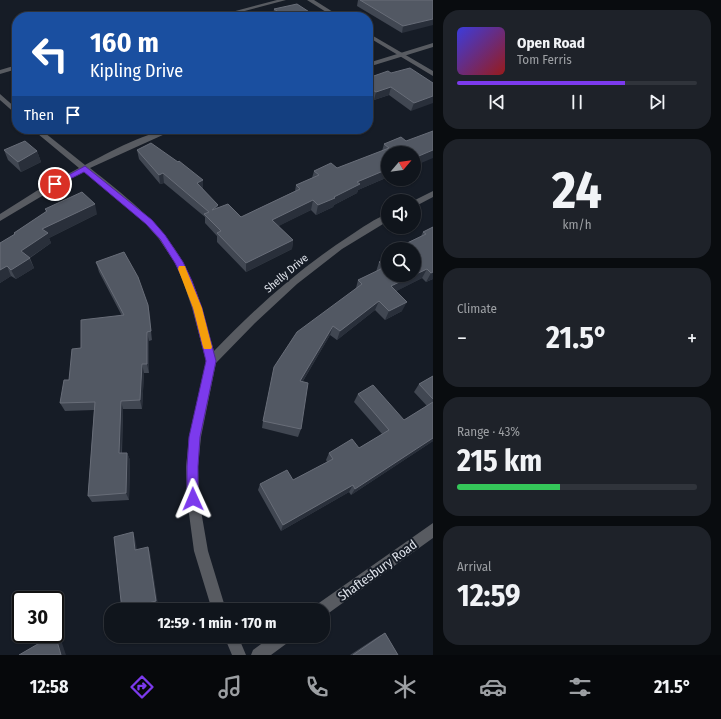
<!DOCTYPE html>
<meta charset="utf-8">
<style>
body{margin:0;font-family:"Fira Sans Condensed",sans-serif;background:#1e2229;color:#f1f3f6;height:100vh;display:flex;flex-direction:column;font-size:15px;white-space:nowrap}
*{box-sizing:border-box;margin:0}
p{font-size:13px;color:#9c9fa3}
.icon{flex:none;width:22px;height:22px;fill:none;stroke:currentColor;stroke-width:2;stroke-linecap:round;stroke-linejoin:round}
.map{position:relative;flex:1;overflow:hidden}
.drawer{display:flex;flex-direction:column;gap:10px;padding:10px;background:#090c0f;width:288px}
.drawer>*{flex:none}
.banner{position:absolute;left:12px;top:12px;width:361px;height:122px;border-radius:16px;box-shadow:0 1px 3px #0004,0 0 0 1px #30343b;background:#1a4fa0;color:#fff;overflow:hidden}
.needle{width:26px;rotate:61deg}
.buttons{position:absolute;left:381px;top:146px;display:grid;gap:8px}
.buttons a{display:grid;place-items:center;width:40px;height:40px;border-radius:50%;background:#10151c;box-shadow:0 1px 3px #0004,0 0 0 1px #30343b;font-size:20px}
.speed{position:absolute;left:12px;top:591px;display:flex;gap:8px;font-size:20px;font-weight:700;text-align:center}
.speed>*{display:grid;place-content:center;width:52px;height:52px;border-radius:50%;background:#10151c;box-shadow:0 1px 3px #0004,0 0 0 1px #30343b;line-height:1}
.speed .limit{border:2px solid #111;border-radius:6px;background:#fff;color:#111}
.pin{position:absolute;display:grid;place-items:center;width:34px;height:34px;color:#fff;margin:-17px;border:2px solid #fff;border-radius:50%;box-shadow:0 1px 4px #0007}
.me{position:absolute;width:44px;margin:-22px;rotate:359deg;stroke-linejoin:round;filter:drop-shadow(0 0 3px #0008)}
.turn{display:flex;align-items:center;gap:14px;height:84px;padding:0 12px;font-size:18px}
.turn .icon{width:52px;height:52px;stroke-width:2.5}
.turn b{display:block;font-size:28px;line-height:34px}
.then{display:flex;align-items:center;height:38px;padding:0 12px;background:#0003;gap:8px;font-size:15px}
.big{font-size:30px;font-weight:700;line-height:1.1}
.drawer .tile{flex:1;display:flex;flex-direction:column;justify-content:center;gap:6px;min-width:0;padding:0 14px;border-radius:16px;background:#1e2229}
.drawer .dial{align-items:center;gap:0}
.dial b{font-size:52px;line-height:1}
.song{display:flex;align-items:center;gap:12px}
.cover{width:48px;height:48px;border-radius:6px;background:linear-gradient(135deg,hsl(240 70% 55%),hsl(0 70% 35%))}
.played{height:4px;border-radius:2px;background:linear-gradient(90deg,#7c3aed 70%,#30343b 70%)}
.keys{display:flex;justify-content:space-around;direction:ltr}
.heat{display:flex;justify-content:space-between;align-items:center;font-size:22px;direction:ltr}
.charge{height:6px;border-radius:3px;background:linear-gradient(90deg,#34c759 43%,#30343b 0)}
.trip{position:absolute;left:104px;top:603px;width:226px;height:40px;border-radius:16px;background:#10151c;box-shadow:0 1px 3px #0004,0 0 0 1px #30343b;font-weight:700;line-height:40px;text-align:center}
.tab-bar{display:flex;height:64px;justify-content:space-around;align-items:center;background:#06080b;color:#9c9fa3}
.tab-bar .icon{width:28px;height:28px}
.tab-bar .current{color:#7c3aed}
.tab-bar b{font-size:18px;color:#f1f3f6}
main{display:flex;flex:1;min-height:0}
.map>svg:first-child{display:block}
.lines{fill:none;stroke-linecap:round;stroke-linejoin:round}
.minor{fill:#585b61;fill-rule:evenodd}
.tertiary{fill:#585b61;fill-rule:evenodd}
.wall{fill:#414752}
.shaded-wall{fill:#292f3a}
.building{fill:#525863;stroke:#686d78}
.route{fill:#7c3aed;stroke:#51269a}
.slow{fill:#f59e0b}
.labels{text-anchor:middle;stroke-width:4;stroke-linejoin:round;paint-order:stroke}
.street-label{font-size:11px;fill:#dfe3eb;stroke:#161c26}
.near-street-label{font-size:13px;fill:#dfe3eb;stroke:#161c26}
</style>
<main>
<div class="map">
<svg width="433" height="655" viewBox="0 0 433 655">
<rect width="100%" height="100%" fill="#161c26"/>
<g class="lines">
<!-- minor -->
<path class="minor" d="M277,0H286L222,17H213Z
M433,43V47L368,67V63Z
M17,65V69L0,74V70Z
M0,94L17,109V115L0,100Z
M32,129H40L85,165C108,153 151,129 176,129L90,168C130,200 172,231 192,281C202,303 207,328 214,351C255,308 300,268 351,235C362,228 375,218 388,214V221L342,249L297,284L255,323L216,363L201,437L198,467L199,499L208,551L226,610H212L194,551L187,499L186,467L189,437L206,361L192,308L183,281L175,263L159,239L146,224L84,171L0,221V214L38,190L79,168Z
M433,191V197L414,207L413,201Z
M433,523V538L326,615L323,616V610H314L316,605Z
M224,636H238L246,655H232Z
M272,636H292L290,641L271,655H251L253,650Z"/>
<!-- tertiary -->
<path class="tertiary" d="M307,0H314L341,17H334Z
M368,33L433,71V76L368,37Z"/>
</g>
<!-- wall -->
<path class="wall" d="M358,0H433L402,33L357,6Z
M274,9L317,17H274L273,16Z
M391,73L433,83L411,111L389,95L374,100L368,97V78Z
M401,137L388,153V177L358,190L357,193L334,205L333,207L316,215L311,210L278,226L293,240L292,249L246,272L217,242V236L205,223V217L164,183L160,184L139,159L137,150L203,189L218,208L241,217L295,191L296,185L312,178L314,171L337,168L382,151L384,144Z
M4,150L37,151L41,162L21,172L8,160Z
M45,209L97,214L49,238L51,243L30,258L34,268L16,279L11,276L0,283V243L14,235V233L46,212Z
M433,227V279L426,282L422,278L396,291L402,311L385,320L375,310L337,340L330,335L303,381L301,429L298,437L262,428L263,421L356,288L358,280L376,272L379,262L414,249H400L401,246L421,236L423,232Z
M96,262L148,305L152,340L149,341V373H144L142,409H123L122,453H127L130,460L129,500L92,502L88,496L94,410L65,411L60,403L81,348L122,316L99,272Z
M433,376V441L351,495L349,492L281,531L258,490L260,484L293,480L327,462L326,460L329,453L359,448L382,434L354,402L358,394L404,420L427,406L414,392L419,384Z
M385,633L398,655H350L379,636Z"/>
<!-- shaded-wall -->
<path class="shaded-wall" d="M433,19V25L402,33L403,26Z
M391,87L389,95L374,100L376,92Z
M433,96V103L411,111L414,103Z
M433,150V158L414,166V158Z
M37,151L41,162L21,172L18,162Z
M388,169V177L358,190L357,193L334,205L333,207L316,215L318,205L334,197L357,182Z
M163,173L164,183L160,184L159,175Z
M203,180V189L197,192V183Z
M313,200L311,210L271,230L272,220Z
M95,204L97,214L49,238L51,243L29,258L34,268L16,279L11,270L21,251L42,229Z
M218,205V214L212,210Z
M293,240L292,249L246,272V263Z
M7,266L11,276L0,283V270Z
M427,269L422,278L387,296L391,286Z
M433,272V279L426,282L431,273Z
M379,301L375,310L337,340L340,331Z
M407,302L402,311L385,320L389,311Z
M148,305L150,314L152,340L151,331Z
M333,326L330,335L298,389L300,381Z
M147,332L149,341V373L147,364Z
M142,364L144,373L142,409L140,400Z
M121,401L123,409L121,461L119,453Z
M433,438V441L351,495L355,489Z
M127,453L130,460L129,500L126,493Z
M353,485L349,492L281,531L283,525Z
M133,532L135,538L138,555L135,550Z
M148,547L150,552L158,604L137,610H122Z
M55,634L60,637L66,655H61Z"/>
<!-- building -->
<path class="building" d="M360,0H433V19L403,26Z
M297,4L317,17H286L274,9Z
M410,68L433,83V96L414,103L391,87L376,92L368,87V78L388,71L391,73Z
M433,131V150L414,158V153H388V169L357,182L360,184L334,197L335,198L318,205L313,200L272,220L293,240L246,263L217,233L221,231L204,214L209,212L163,173L159,175L137,150L151,143L178,162L179,161L203,180L197,183L218,205L212,210L228,204L241,217L300,189L296,185L319,175L314,171L331,163L337,168L389,148L384,144L401,137L406,141Z
M25,141L37,151L18,162L4,150Z
M82,192L95,204L42,229L48,233L21,251L30,258L11,270L7,266L0,270V243L15,234L14,233L47,211L45,209Z
M433,227V272L431,273L427,269L414,275V249H404L401,246L426,234L423,232Z
M124,252L138,277L148,305L151,331L147,332V364H142L140,400L121,401L119,453H127L126,493L88,496L95,402L60,403L64,380H69L72,349L81,348V320L124,315L96,262Z
M388,258V275H414L391,286L407,302L389,311L379,301L340,331L333,326L300,381L308,383L301,429L263,421L274,367L297,332L362,284L358,280L385,267L379,262Z
M433,376V399L419,384Z
M373,385L404,420L433,402V438L355,489L353,485L283,525L260,484L287,470L293,480L333,459L329,453L352,439L359,448L389,430L358,394Z
M133,532L135,550L148,547L156,601L122,610L114,537Z
M385,633L398,655H353Z
M55,634L61,655H19Z"/>
<!-- route -->
<path class="route" d="M85,166L152,220L165,235L183,262L192,281L202,308L216,361L200,437L198,466V499L197,503L193,505L189,503L187,499V466L189,437L206,361L193,308L184,281L175,263L160,239L146,224L84,172L58,185H53L52,184Z"/>
<!-- slow -->
<path class="slow" d="M179,266H185L186,269L202,308L212,347L211,349H204L203,347L193,308L178,269Z"/>
<g class="labels">
<!-- street labels -->
<g class="street-label">
<text transform="translate(286 273) rotate(-40)" y="4">Shelly Drive</text>
</g>
<!-- near-street labels -->
<g class="near-street-label">
<text transform="translate(377 570) rotate(-36)" y="5">Shaftesbury Road</text>
</g>
</g>
</svg>
<div class="buttons">
<a><svg class="needle" viewBox="-14 -14 28 28"><path d="M0-13l5 13h-10z" fill="#e53935"/><path d="M0 13l5-13h-10z" fill="#9c9fa3"/></svg></a>
<a><svg class="icon" aria-label="sound" viewBox="0 0 24 24"><path d="M4 9h4l5-4v14l-5-4H4zM17 9q2 3 0 6"/></svg></a>
<a><svg class="icon" aria-label="search" viewBox="0 0 24 24"><circle cx="10" cy="10" r="6"/><path d="M15 15l6 6"/></svg></a>
</div>
<div class="speed"><div class="limit">30</div></div>
<div class="pin" style="left:55px;top:184px;background:#d93025"><svg class="icon" aria-label="arrive" viewBox="0 0 24 24"><path d="M6 21V4h12l-3 4 3 4H6"/></svg></div>
<svg class="me" style="left:193px;top:499px" viewBox="-20 -20 40 40"><path d="M0-17L14 15 0 8-14 15z" fill="#7c3aed" stroke="#fff" stroke-width="4"/></svg>
<div class="trip">12:59 · 1 min · 170 m</div>
<div class="banner">
<div class="turn"><svg class="icon" aria-label="left" viewBox="0 0 24 24"><path d="M17 20v-9H6M10 6l-5 5 5 5"/></svg><div><b>160 m</b>Kipling Drive</div></div>
<div class="then">Then<svg class="icon" aria-label="arrive" viewBox="0 0 24 24"><path d="M6 21V4h12l-3 4 3 4H6"/></svg></div>
</div>
</div>
<section class="drawer">
<div class="tile">
<div class="song"><i class="cover"></i><div><b>Open Road</b><p>Tom Ferris</p></div></div>
<div class="played"></div>
<div class="keys"><svg class="icon" aria-label="previous" viewBox="0 0 24 24"><path d="M18 5L8 12l10 7zM5 5v14"/></svg><svg class="icon" aria-label="pause" viewBox="0 0 24 24"><path d="M8 5v14M16 5v14"/></svg><svg class="icon" aria-label="next" viewBox="0 0 24 24"><path d="M6 5l10 7-10 7zM19 5v14"/></svg></div>
</div>
<div class="tile dial"><b>24</b><p>km/h</p></div>
<div class="tile"><p>Climate</p>
<div class="heat"><a>−</a><b class="big">21.5°</b><a>+</a></div>
</div>
<div class="tile"><p>Range · 43%</p><b class="big">215 km</b><div class="charge"></div></div>
<div class="tile"><p>Arrival</p><b class="big">12:59</b></div>
</section>
</main>
<nav class="tab-bar">
<b>12:58</b>
<svg class="icon current" aria-label="directions" viewBox="0 0 24 24"><path d="M12 3l9 9-9 9-9-9zM9 14v-3h6M13 9l2 2-2 2"/></svg>
<svg class="icon" aria-label="music" viewBox="0 0 24 24"><path d="M9 18V5l10-2v13"/><circle cx="6" cy="18" r="3"/><circle cx="16" cy="16" r="3"/></svg>
<svg class="icon" aria-label="phone" viewBox="0 0 24 24"><path d="M5 4h4l2 5-3 2q2 4 5 5l2-3 5 2v4C11 20 4 13 5 4z"/></svg>
<svg class="icon" aria-label="climate" viewBox="0 0 24 24"><path d="M12 3v18M4 7l16 10M4 17L20 7"/></svg>
<svg class="icon" aria-label="car" viewBox="0 0 24 24"><path d="M5 17H2v-5l4-1 3-4h7l3 4 3 1v5h-3M9 17h6M6 11h13"/><circle cx="7" cy="17" r="2"/><circle cx="17" cy="17" r="2"/></svg>
<svg class="icon" aria-label="filters" viewBox="0 0 24 24"><path d="M4 7h16M4 17h16"/><circle cx="9" cy="7" r="2"/><circle cx="15" cy="17" r="2"/></svg>
<b>21.5°</b>
</nav>
